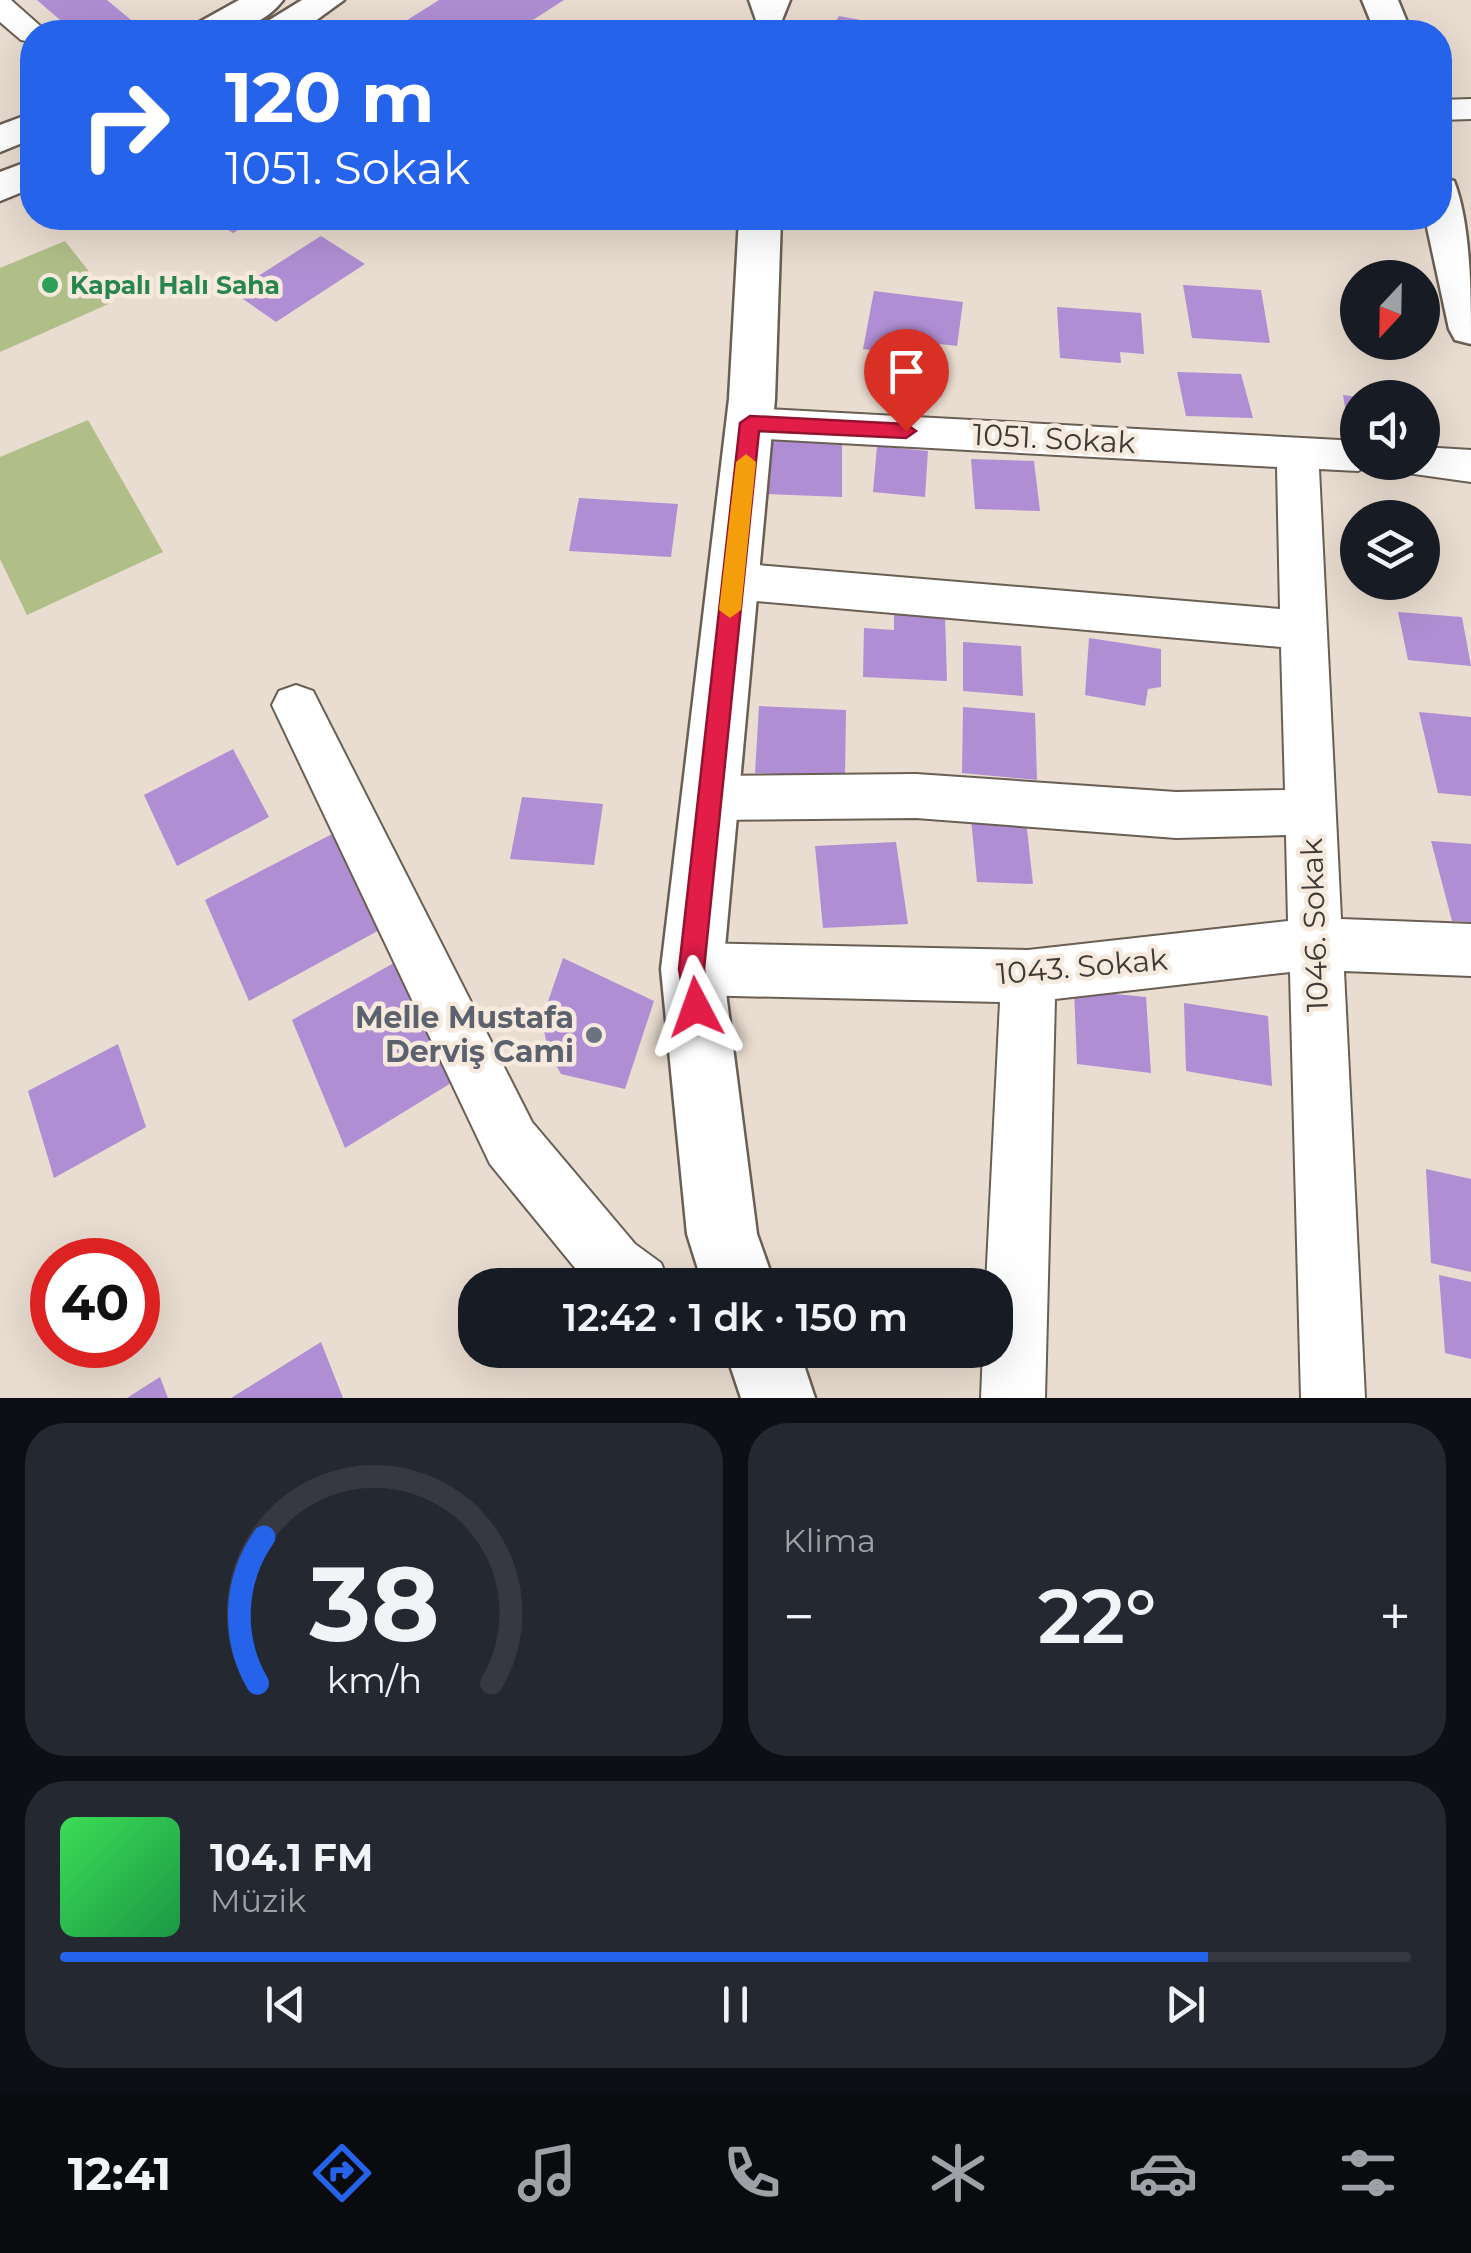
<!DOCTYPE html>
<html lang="tr">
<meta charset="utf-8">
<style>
body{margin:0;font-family:Montserrat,sans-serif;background:#242831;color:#f1f3f6;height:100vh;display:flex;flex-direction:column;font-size:38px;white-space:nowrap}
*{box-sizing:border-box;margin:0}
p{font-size:32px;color:#9ea1a6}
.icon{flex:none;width:55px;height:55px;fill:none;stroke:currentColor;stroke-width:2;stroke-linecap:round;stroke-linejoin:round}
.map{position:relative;height:1398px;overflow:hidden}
.panel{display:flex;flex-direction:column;gap:25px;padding:25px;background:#0d0f14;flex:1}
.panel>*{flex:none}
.guide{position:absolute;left:20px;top:20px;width:1432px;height:210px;border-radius:40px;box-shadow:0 10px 40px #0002;background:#2563eb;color:#fff;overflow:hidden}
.needle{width:65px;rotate:202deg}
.controls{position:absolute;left:1340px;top:260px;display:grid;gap:20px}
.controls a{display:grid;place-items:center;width:100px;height:100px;border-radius:50%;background:#171b24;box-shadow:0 10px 40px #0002;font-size:50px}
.speed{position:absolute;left:30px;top:1238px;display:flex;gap:20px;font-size:50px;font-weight:700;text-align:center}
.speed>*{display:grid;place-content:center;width:130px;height:130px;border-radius:50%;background:#171b24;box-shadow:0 10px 40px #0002;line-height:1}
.speed .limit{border:15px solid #d22;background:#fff;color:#111}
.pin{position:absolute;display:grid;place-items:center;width:85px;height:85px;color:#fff;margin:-102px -42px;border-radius:50% 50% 50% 0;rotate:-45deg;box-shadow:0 0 10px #0007}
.pin .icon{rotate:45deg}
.me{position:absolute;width:110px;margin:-55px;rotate:356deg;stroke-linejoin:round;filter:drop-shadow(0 0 8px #0008)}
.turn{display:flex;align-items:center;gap:35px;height:210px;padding:0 40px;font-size:45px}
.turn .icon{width:130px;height:130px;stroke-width:2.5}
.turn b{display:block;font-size:70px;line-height:85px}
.big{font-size:75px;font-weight:600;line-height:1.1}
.panel .tile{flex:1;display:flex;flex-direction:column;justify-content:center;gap:15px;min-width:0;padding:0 35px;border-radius:40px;background:#242831}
.panel .dial{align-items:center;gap:0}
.dial svg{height:260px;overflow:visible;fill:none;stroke:#363941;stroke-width:7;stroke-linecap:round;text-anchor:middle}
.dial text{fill:#f1f3f6;stroke:none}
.song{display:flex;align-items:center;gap:30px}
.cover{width:120px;height:120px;border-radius:15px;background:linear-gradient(135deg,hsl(130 70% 55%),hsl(140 70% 35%))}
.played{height:10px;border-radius:5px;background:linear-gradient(90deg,#2563eb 85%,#363941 85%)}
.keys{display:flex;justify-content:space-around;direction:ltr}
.heat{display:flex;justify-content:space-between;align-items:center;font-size:55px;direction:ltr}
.panel .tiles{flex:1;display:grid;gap:25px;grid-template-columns:1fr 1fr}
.tile:last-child{grid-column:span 2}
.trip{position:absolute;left:458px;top:1268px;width:555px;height:100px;border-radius:40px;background:#171b24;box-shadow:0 10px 40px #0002;font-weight:600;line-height:100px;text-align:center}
.menu{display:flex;height:160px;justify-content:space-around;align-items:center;background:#090b0e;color:#9ea1a6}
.menu .icon{width:70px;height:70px}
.menu .current{color:#2563eb}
.menu b{font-size:45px;color:#f1f3f6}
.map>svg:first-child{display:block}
.green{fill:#b0be88}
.building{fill:#b08ed3}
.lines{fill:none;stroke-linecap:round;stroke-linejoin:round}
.minor-casing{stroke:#6a5f54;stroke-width:4}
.tertiary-casing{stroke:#6a5f54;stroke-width:5}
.secondary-casing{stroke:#6a5f54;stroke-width:5}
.minor{fill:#fff;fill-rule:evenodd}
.tertiary{fill:#fff;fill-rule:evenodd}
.secondary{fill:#fff;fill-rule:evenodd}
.route{fill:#e11d48;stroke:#92132f;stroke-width:2.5}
.slow{fill:#f59e0b}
.leisure-dot{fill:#2e9e5b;stroke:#f6e9de;stroke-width:4}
.worship-dot{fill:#6b7280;stroke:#f6e9de;stroke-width:4}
.labels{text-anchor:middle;stroke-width:9;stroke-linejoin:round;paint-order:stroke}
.far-leisure-label{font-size:25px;font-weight:bold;fill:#27864d;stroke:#f6e9de;text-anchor:start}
.street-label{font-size:30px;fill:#3f3a35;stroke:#f6e9de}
.worship-label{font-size:30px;font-weight:bold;fill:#5b616d;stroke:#f6e9de;text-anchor:end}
</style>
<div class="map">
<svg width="1471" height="1398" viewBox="0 0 1471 1398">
<rect width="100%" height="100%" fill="#e9dcd0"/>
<!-- green -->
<path class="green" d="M65,241L113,302L0,352V268Z
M88,420L163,552L27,615L0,559V457Z"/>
<!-- building -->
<path class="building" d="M37,0H107L137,25L119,32H74Z
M439,0H564L514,32L393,29Z
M839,16L898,27L896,32H829Z
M210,218H258L233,233Z
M321,236L365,264L276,322L233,292Z
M1183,285L1261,290L1270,343L1192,338Z
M874,291L963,302L957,346L940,344L938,358L863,349Z
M1057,307L1141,313L1144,354L1120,352L1121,363L1060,358Z
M1177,372L1241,374L1253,418L1186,416Z
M1343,395L1358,397V432L1349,431Z
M768,440L842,443V497L766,494Z
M877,446L928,451L925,497L873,492Z
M971,459L1034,461L1040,511L975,509Z
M579,498L678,504L671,557L569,551Z
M1398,612L1462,617L1471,666L1408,660Z
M894,614L945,617L947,681L863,677L864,628L894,630Z
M1089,638L1161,649V687L1148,689L1145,706L1085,695Z
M963,642L1021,646L1023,696L963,691Z
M759,706L846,710L845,777L755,773Z
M963,707L1035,713L1037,780L962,773Z
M1419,712L1471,717V796L1438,793Z
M233,749L269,817L177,866L144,795Z
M522,797L603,804L594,865L510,859Z
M971,818L1026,820L1033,884L977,882Z
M336,832L385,927L249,1001L205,900Z
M1431,841L1471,844V922L1452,921Z
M896,842L908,924L823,928L815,846Z
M563,958L654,1001L625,1089L561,1074L548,1051L542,1019Z
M401,959L456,1080L345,1148L292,1020Z
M1074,990L1146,997L1151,1073L1077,1064Z
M1184,1003L1268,1016L1272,1086L1186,1071Z
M118,1044L146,1127L54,1178L28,1091Z
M1426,1169L1471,1179V1272L1431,1263Z
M1439,1275L1471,1282V1359L1445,1353Z
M321,1342L343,1398H231Z
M160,1377L168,1398H127Z"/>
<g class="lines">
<defs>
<path id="minor" d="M0,0H11L47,32H32V42L21,40L0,22Z
M1471,99V119L1440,120V100Z
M750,408L1358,441V462H1375L1358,471L1319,469L1341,919L1471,924V976L1344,971L1365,1398H1301L1290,972L1055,999L1045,1398H981L983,1350H995V1285H986L1000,1002L692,995L673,987L665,969L673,951L692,943L1028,950L1288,921L1286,835L1176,838L916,818L710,820L692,814L685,798L692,782L710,776L916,774L1176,792L1285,790L1281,647L733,599L717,594L711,581L717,568L733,563L1280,609L1277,467L750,438L736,433L730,423L736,413Z
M1422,447L1471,450V482L1407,473L1401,462H1422Z
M296,685L313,691L532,1122L635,1244L661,1263L670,1285H589L490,1164L272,705L279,691Z"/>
<path id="tertiary" d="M749,0H790L782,20L769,23L756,20Z
M1362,0H1398L1411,32H1375Z
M1440,177L1454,181C1471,224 1471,295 1471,344L1455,340L1449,329L1425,218H1440Z
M739,218H781L775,399L723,969L757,1234L775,1285H703L687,1234L661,969L729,399Z
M725,1350H799L815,1398H741Z"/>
<path id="secondary" d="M239,0H283C262,29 223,34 191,32L196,24Z
M302,0H344L300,32H258L263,24Z
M32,113V139L0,152V125Z
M32,160V188L0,201V172Z"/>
</defs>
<!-- minor casing -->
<use href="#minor" class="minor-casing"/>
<!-- tertiary casing -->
<use href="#tertiary" class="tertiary-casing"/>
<!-- secondary casing -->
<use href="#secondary" class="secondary-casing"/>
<!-- minor -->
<use href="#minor" class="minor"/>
<!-- tertiary -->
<use href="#tertiary" class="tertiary"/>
<!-- secondary -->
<use href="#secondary" class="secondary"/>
</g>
<!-- route -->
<path class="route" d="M750,416L906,424L916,431L906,438L759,431L704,969L709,1007L705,1016L696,1020L687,1016L679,969L740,423Z"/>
<!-- slow -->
<path class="slow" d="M746,454L756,462L741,610L730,618L719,610L736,462Z"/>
<!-- markers -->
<circle class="leisure-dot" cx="50" cy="285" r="10"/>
<circle class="worship-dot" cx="594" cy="1035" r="10"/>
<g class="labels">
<!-- far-leisure labels -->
<g class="far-leisure-label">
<text x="70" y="294">Kapalı Halı Saha</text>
</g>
<!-- street labels -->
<g class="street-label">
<text transform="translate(1054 439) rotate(3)" y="10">1051. Sokak</text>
<text transform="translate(1315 925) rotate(-92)" y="10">1046. Sokak</text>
<text transform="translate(1082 967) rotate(-5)" y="10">1043. Sokak</text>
</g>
<!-- worship labels -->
<g class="worship-label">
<text x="574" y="1028">Melle Mustafa<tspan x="574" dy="34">Derviş Cami</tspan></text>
</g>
</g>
</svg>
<div class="controls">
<a><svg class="needle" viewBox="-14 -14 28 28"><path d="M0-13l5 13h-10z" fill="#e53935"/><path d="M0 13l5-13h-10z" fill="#9ea1a6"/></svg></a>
<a><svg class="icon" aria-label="sound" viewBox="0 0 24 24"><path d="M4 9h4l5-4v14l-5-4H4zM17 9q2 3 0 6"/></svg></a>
<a><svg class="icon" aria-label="layers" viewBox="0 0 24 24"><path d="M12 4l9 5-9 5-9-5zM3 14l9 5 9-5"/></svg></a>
</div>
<div class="speed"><div class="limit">40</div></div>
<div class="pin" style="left:906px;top:431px;background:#d93025"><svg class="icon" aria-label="arrive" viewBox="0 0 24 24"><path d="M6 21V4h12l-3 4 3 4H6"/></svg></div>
<svg class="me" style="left:696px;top:1007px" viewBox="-20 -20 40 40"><path d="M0-17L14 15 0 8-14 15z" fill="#e11d48" stroke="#fff" stroke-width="4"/></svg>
<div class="trip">12:42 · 1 dk · 150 m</div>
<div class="guide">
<div class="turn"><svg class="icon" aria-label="right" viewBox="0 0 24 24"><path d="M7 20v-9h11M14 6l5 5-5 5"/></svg><div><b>120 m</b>1051. Sokak</div></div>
</div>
</div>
<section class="panel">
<div class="tiles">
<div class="tile dial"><svg viewBox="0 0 100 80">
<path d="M14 69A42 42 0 1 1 86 69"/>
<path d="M14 69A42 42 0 0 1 16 24" stroke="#2563eb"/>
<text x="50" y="56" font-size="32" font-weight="700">38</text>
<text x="50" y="72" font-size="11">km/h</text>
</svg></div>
<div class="tile"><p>Klima</p>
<div class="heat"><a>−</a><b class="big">22°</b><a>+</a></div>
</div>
<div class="tile">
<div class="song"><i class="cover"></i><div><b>104.1 FM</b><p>Müzik</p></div></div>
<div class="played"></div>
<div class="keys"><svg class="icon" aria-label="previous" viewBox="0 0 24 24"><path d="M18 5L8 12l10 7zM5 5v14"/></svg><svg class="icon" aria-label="pause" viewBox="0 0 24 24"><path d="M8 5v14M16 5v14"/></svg><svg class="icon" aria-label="next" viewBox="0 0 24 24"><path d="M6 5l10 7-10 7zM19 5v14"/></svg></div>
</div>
</div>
</section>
<nav class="menu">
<b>12:41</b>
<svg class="icon current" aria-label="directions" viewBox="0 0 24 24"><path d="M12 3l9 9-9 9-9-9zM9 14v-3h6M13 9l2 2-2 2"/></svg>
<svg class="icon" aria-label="music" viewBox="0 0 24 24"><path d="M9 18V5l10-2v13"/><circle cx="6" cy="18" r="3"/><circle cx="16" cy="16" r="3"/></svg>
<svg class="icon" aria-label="phone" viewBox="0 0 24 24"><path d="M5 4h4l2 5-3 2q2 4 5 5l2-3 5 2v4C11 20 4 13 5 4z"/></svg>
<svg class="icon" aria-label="climate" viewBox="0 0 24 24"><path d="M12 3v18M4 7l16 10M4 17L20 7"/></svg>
<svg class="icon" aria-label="car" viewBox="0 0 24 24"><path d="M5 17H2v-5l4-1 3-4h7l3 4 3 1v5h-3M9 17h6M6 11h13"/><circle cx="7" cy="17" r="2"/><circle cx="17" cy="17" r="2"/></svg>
<svg class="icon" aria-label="filters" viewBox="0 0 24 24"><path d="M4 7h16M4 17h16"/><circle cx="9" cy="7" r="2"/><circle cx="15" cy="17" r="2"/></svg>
</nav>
